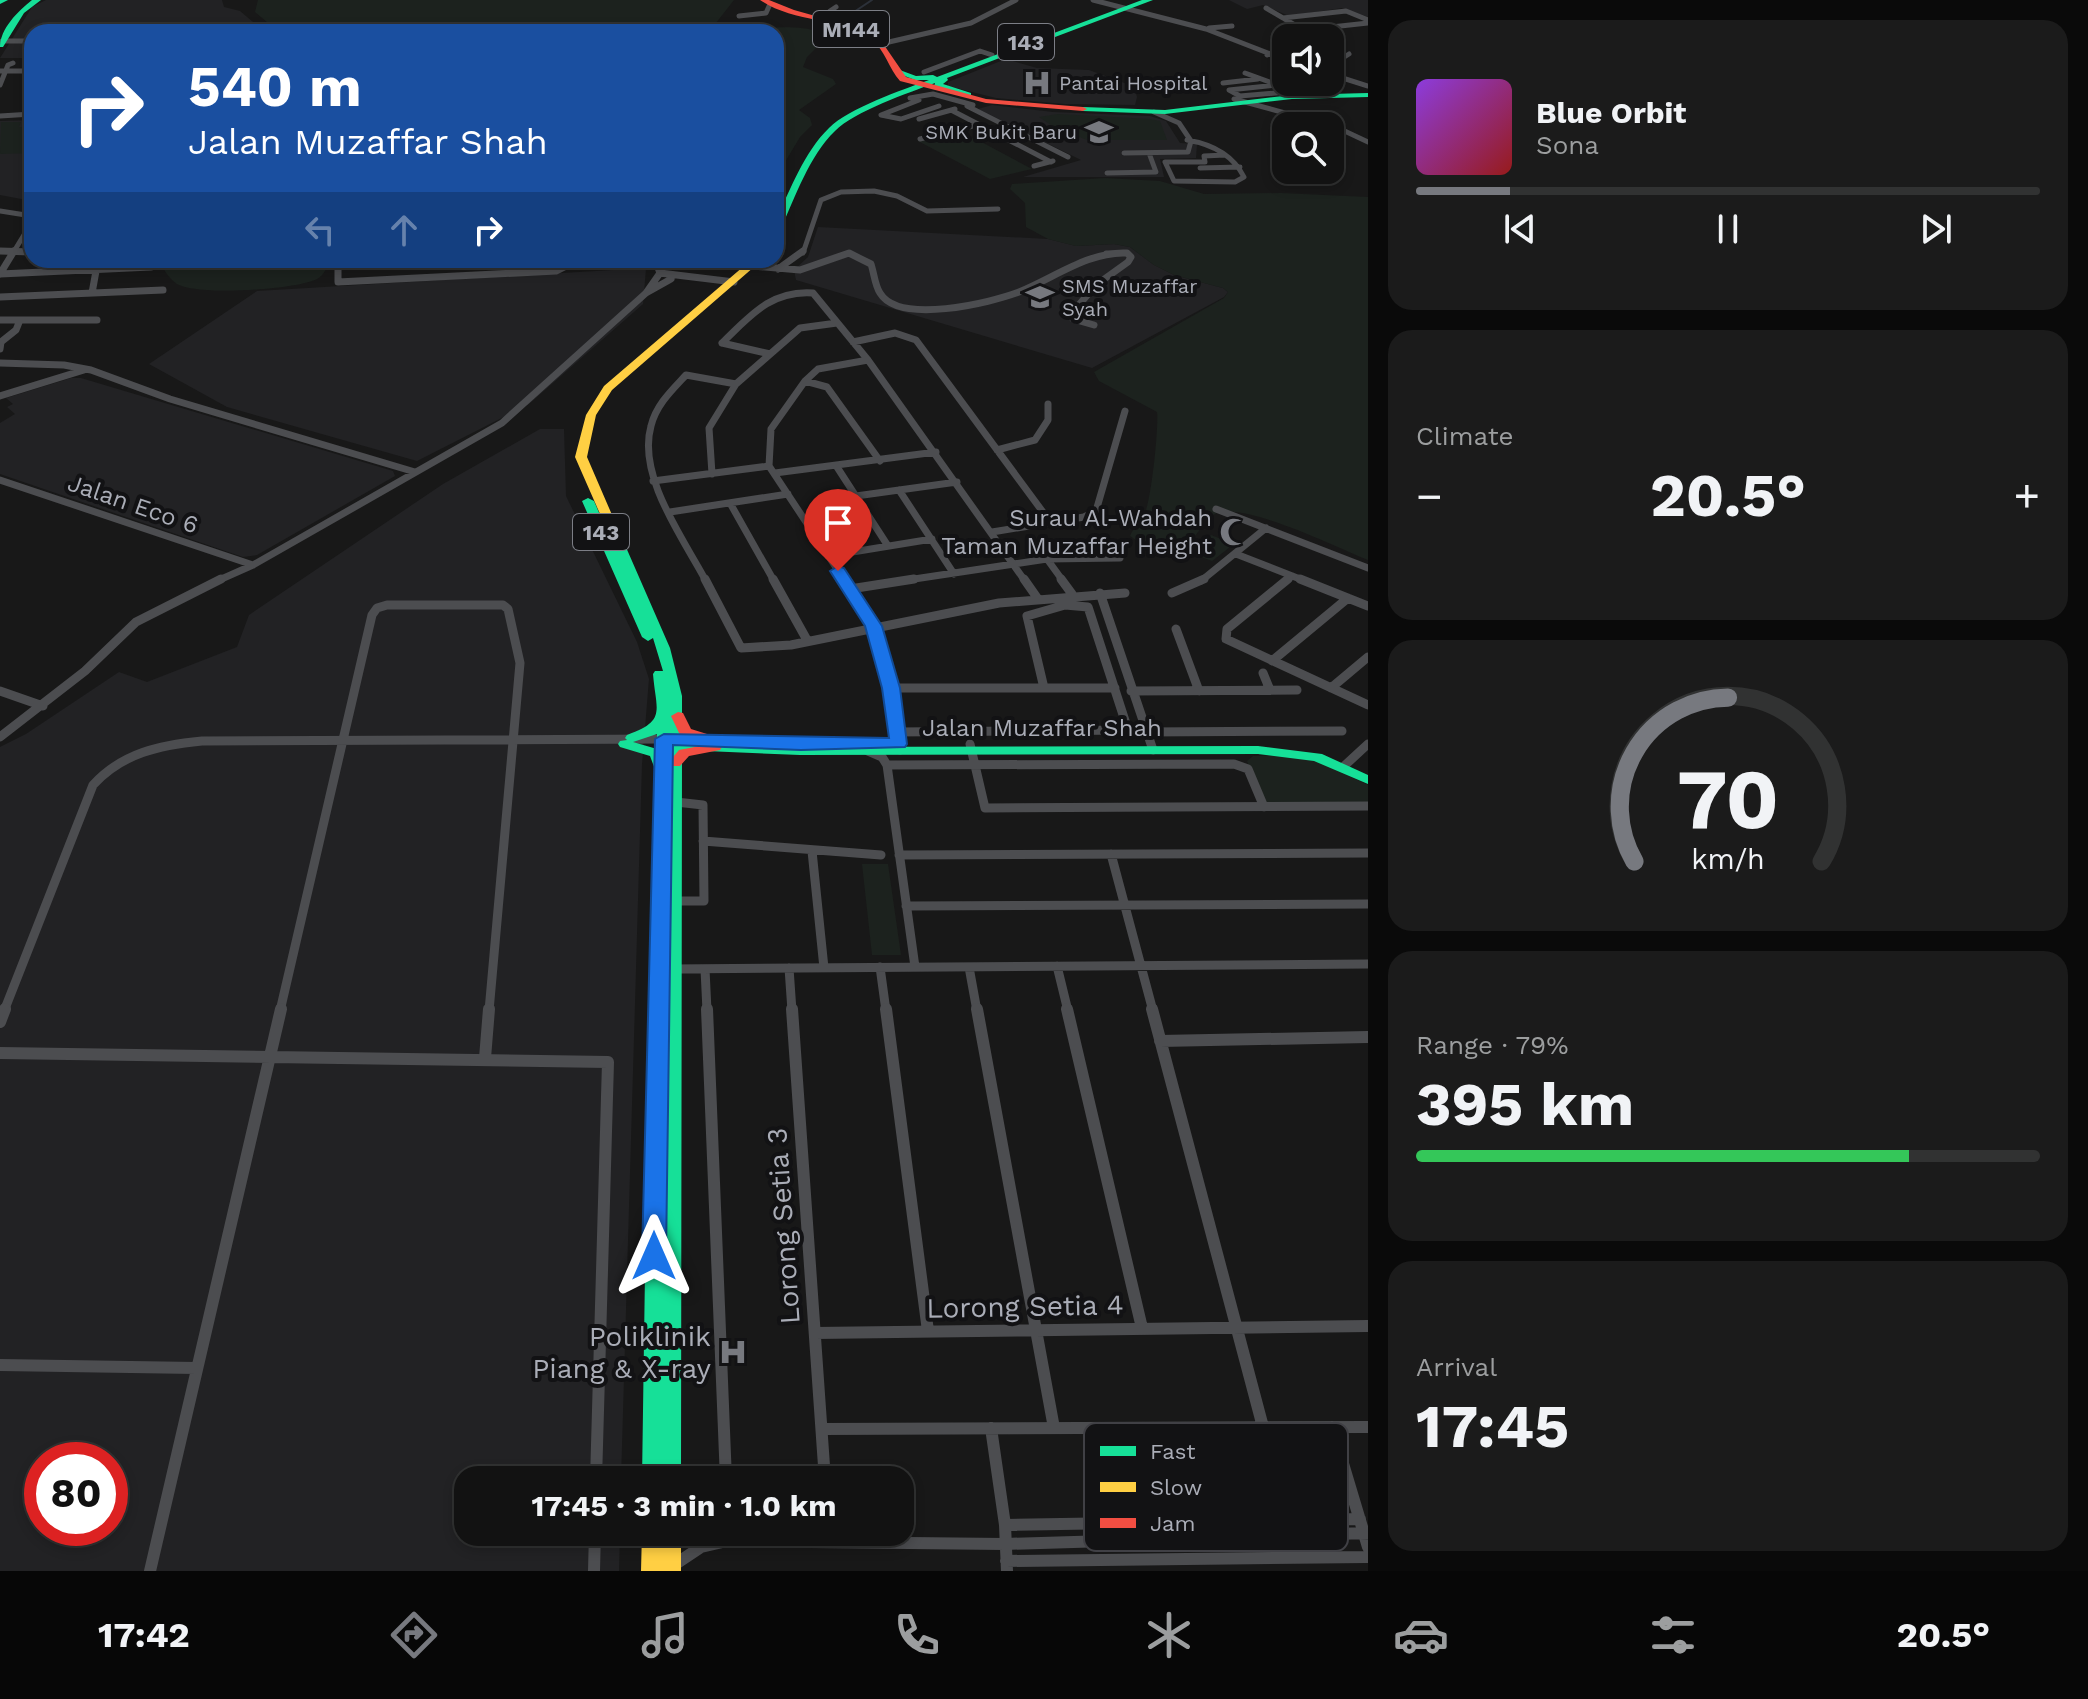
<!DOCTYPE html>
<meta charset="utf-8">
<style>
body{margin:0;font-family:"Work Sans",sans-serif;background:#1b1b1b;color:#f1f3f6;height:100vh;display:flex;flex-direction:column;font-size:30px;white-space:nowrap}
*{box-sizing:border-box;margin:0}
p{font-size:26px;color:#9c9e9f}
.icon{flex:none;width:44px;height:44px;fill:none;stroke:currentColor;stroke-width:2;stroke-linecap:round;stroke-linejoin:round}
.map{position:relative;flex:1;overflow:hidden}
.sheet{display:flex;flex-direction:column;gap:20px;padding:20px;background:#0a0a0a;width:720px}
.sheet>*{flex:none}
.top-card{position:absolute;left:24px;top:24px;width:760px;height:244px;border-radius:24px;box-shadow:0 4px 12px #0003,0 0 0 2px #313232;background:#1a4fa0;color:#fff;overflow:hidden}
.fabs{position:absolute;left:1272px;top:24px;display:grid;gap:16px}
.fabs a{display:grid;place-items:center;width:72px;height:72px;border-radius:16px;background:#121212;box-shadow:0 4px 12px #0003,0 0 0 2px #313232;font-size:40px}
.speed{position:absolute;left:24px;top:1442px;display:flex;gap:16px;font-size:40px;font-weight:700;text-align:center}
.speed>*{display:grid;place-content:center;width:104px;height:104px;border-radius:50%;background:#121212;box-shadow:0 4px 12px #0003,0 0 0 2px #313232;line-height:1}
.speed .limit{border:12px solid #d22;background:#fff;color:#111}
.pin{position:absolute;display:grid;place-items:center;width:68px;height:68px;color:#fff;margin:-82px -34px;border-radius:50% 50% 50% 0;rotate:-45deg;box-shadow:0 0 8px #0007}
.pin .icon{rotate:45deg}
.me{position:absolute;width:88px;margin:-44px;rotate:0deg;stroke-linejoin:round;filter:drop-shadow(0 0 6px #0008)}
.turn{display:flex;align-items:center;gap:28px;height:168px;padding:0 32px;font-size:36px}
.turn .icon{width:104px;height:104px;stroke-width:2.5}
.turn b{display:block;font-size:56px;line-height:68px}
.lanes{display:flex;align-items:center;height:76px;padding:0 32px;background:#0003;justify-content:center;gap:40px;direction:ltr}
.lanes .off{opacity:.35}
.big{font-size:60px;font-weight:700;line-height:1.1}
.sheet .widget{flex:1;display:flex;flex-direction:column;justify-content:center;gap:12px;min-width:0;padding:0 28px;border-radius:24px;background:#1b1b1b}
.sheet .dial{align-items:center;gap:0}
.dial svg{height:208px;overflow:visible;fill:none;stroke:#313232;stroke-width:7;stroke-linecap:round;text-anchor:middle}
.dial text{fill:#f1f3f6;stroke:none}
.song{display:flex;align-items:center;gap:24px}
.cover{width:96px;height:96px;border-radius:12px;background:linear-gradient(135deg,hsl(270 70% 55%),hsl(0 70% 35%))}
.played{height:8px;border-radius:4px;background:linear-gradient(90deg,#77797f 15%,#313232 15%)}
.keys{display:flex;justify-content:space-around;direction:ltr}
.heat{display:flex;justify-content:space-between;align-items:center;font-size:44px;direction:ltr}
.charge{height:12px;border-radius:6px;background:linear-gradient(90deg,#34c759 79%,#313232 0)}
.trip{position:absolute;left:454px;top:1466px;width:460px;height:80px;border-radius:24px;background:#121212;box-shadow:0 4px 12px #0003,0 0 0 2px #313232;font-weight:700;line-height:80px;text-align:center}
.dock{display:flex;height:128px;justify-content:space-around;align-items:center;background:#070707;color:#9c9e9f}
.dock .icon{width:56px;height:56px}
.dock .active{color:#77797f}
.dock b{font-size:36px;color:#f1f3f6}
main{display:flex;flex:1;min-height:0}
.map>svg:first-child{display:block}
.built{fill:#222224;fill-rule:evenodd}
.green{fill:#1c221e}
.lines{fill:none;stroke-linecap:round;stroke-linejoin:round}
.stream{stroke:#2c3139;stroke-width:2}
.street-far3{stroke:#4c4d50;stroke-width:5}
.street-far2{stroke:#4c4d50;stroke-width:7}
.street-far1{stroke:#4c4d50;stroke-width:9}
.street{stroke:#4c4d50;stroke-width:12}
.fast{fill:#16e098;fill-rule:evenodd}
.slow{fill:#ffcf43;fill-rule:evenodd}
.jam{fill:#f24e42;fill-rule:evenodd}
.route{fill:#1a73e8;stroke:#114b97;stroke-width:2}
.labels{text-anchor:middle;stroke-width:8;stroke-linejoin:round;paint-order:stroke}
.far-poi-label{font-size:20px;fill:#aaadb7;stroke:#121214;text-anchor:start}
.shield{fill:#121214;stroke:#7c7e86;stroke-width:2}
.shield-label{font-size:22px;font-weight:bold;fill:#aaadb7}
.street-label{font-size:24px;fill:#aaadb7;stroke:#121214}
.poi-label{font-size:24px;fill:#aaadb7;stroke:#121214;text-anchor:end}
.near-street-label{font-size:28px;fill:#aaadb7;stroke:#121214}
.near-poi-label{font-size:28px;fill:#aaadb7;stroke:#121214;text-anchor:end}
.key{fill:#121214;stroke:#404045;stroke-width:2}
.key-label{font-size:22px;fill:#aaadb7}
</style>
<main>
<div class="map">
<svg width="1368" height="1571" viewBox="0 0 1368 1571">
<rect width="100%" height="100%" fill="#181818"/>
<!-- built -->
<path class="built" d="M46,0H222L224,7L240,11L265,32H32V58H0L32,7Z
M1229,0H1368V17L1342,8L1289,16L1263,5L1247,9Z
M1006,59L1037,68L1089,70L1127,84L1135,90L1137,97L1135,105L1065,104L996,98L948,86V82Z
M992,105L1053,112L1150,116L1166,121L1180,143L1197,144L1196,158L1160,159L1164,177H1023L1081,160L978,109Z
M32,120V201L0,195V121Z
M818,227L1048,239L1076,246L1114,244L1130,247L1154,265L1174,275L1223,288L1228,292L1224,297L1092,368L796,280L794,270L808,257Z
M646,268L643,304L529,404L417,461L227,407L149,364L257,291Z
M71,378H81L393,471L395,476L257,555L243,557L0,474V423L15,414L7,407L13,404L6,398Z
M540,429H564L566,496L637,642L649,679L642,764L621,1480H468V1532H620L619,1571H0V747L26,734L119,672L147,682L237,647L249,615L443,484ZM42,1460H110V1528H42Z"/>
<!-- green -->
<path class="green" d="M258,0H734L716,23C741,36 787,20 819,32L823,41L807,57L803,67L833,79L836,84L799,110L810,118L812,125L800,137L776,177V32H279L255,12Z
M1058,114L1150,119L1160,121L1167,140H1087L1054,127L1039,117Z
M1,122H21L19,127H32V153L0,154Z
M948,134L962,141L974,138L1032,169L990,179L918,141Z
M1105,178L1160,181L1204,194L1281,193L1368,197V560C1340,549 1238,498 1213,515C1205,521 1192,542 1181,552C1162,552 1144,547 1130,536C1134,527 1139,523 1144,515C1151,504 1159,426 1157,412L1099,381L1094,372L1224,298L1228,292L1223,288L1174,275L1154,265L1130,247L1114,244L1076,246L1048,239L1026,227L1025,203L1010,189L1012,184Z
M158,260H331C326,267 325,275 317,279C295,290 197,296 177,284C169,279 163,268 158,260Z
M1211,535L1234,544L1212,561L1188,552Z
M1286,755L1319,762L1368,785V804H1265L1247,761L1253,756Z
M862,864H888L901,955H872Z"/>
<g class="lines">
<!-- stream -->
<path class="stream" d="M842,20L872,0
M824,38L836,26"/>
<!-- street-far3 -->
<path class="street-far3" d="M1093,0L1206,29L1286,60
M1266,8L1317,38
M739,16L766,13L770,4
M1283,18L1346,11L1368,20
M833,22L837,16L830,11L836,7
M1209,28L1232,26
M1304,30L1368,23
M2,41H32
M889,42L971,23L1016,0
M1267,55L1277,50L1278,45L1286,43
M1330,66L1349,54
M0,71H32
M924,72L980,51L992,55
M1245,73L1275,84
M1330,74L1368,86
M1223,83L1258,79
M0,85L8,65L13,63
M1276,85L1229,90L1240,96L1287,92
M910,98L933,94L973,105
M1234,99L1336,127L1368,142
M919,100L881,115L901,119L939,106
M967,106L1068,157
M951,110L1051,162
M0,116L32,114
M919,119L955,109
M920,139L977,125
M1187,140C1211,144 1233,155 1244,177L1235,182L1174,181L1165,162H1205L1204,156L1225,155
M1124,153L1188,152L1191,141L1179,123L1154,112
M1034,166L1053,161
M1200,168L1240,167
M1107,173L1156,172L1149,153
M0,211L32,216
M0,251L32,252
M13,253L30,225
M803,253L821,200L841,192L874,191L897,196L927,211L998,209
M1106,253H1118"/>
<!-- street-far2 -->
<path class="street-far2" d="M0,251L32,252
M355,260L338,264V282L556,271L564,267L562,260
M191,264L284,260
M741,265L800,270L849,253L871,264C874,273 875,286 880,293C899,325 990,303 1019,292C1054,278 1089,251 1127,253L1131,257L1128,262L1096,285L1071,314L1073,319L1094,325
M778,269L803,251
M660,273L734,282
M0,274L151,267
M0,274L14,251
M92,293L96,271
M646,293L671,279
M0,297L163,290
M0,320H97
M853,342L895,333L916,340L1051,523
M722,343C750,316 771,290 813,293L868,360L1025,581
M722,343L770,354
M0,349L1,342L16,330L20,320
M0,363L64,365L91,370L170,399L415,472
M805,381L827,387L880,461
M0,396L84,370
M997,450L1035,440L1048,420V404
M837,467L888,546
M775,473L936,452
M712,474L709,428L736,384L800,328L837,323
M0,480L253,565
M653,481L769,466
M899,490L954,574
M856,496L957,482
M730,503L774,581
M1216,509L1368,568
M670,512L788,494
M992,532L1084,517L1096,511L1125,411
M1236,554L1305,581
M828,556L932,539
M1047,559L1063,581
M217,581L253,565L502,423L646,293L660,273L655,260
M706,581C683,538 637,476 651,426C656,405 672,390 686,375L736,384
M845,581L769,466L771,429L805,381L818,369L868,360
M901,581L1047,559L1120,558
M1201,581L1266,528
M1286,581L1292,576"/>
<!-- street-far1 -->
<path class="street-far1" d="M705,579L741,648L791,645L999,603L1125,593
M773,579L807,640
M843,579L874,626L891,688L900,750
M1024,579L1038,599
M1061,579L1072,594
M1288,579L1227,629L1226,639L1368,705
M1300,579L1368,606
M850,589L914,579
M1100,593L1153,750
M1172,593L1204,579
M1176,629L1199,691
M1272,661L1348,598
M1263,673L1270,690
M891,688H1115
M1331,688L1368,657
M0,691L43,706
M1131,691L1297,690
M897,732L1128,730L1088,607L1065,605L1027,616L1044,688
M1145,732L1342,731
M0,737L85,671L136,622L221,579
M970,744L985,808L1368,806
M868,751L882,757L887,765L915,967
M887,765L1234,764L1248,769L1264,807
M1343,767L1368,744
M703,841L881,855
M812,851L824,968
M1111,854L1153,1011
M899,855L1368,853
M675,901H704L703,805L676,802
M906,906L1368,904
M1057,966L1068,1011
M880,967L886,1011
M969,967L977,1011
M789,968L792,1011
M671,969L1368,964
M705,969L707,1011
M4,1011L93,785C122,753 160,745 202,741L664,739
M280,1011L372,615L377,608L387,605H503L508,609L520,663L489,1011"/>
<!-- street -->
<path class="street" d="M707,1009L726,1480
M792,1009L825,1480
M886,1009L928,1331
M977,1009L1054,1428
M1067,1009L1142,1328
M1152,1009L1263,1427
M0,1022L5,1009
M1160,1041L1368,1037
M0,1053L608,1062L596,1480
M485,1058L489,1009
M815,1333L1368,1326
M0,1365L196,1368
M1332,1427L1368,1547
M991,1428L1005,1525L1007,1571
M822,1429L1368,1427
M1005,1525L1360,1519
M671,1534L720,1539
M1006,1561L1368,1557
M674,1565L701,1547L727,1541L1005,1544L1368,1533
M150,1571L281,1009
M594,1571L595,1532"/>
<!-- fast -->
<path class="fast" d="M0,0H8L0,4Z
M32,0H41L24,13L3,47H0C0,29 18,11 32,0Z
M1142,0H1153L947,78L948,80L943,84L971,93V97L934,87L935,83C908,93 855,111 835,131C809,156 796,196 781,228L776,231V219C791,189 804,152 829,128C849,108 902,90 929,80H915L897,73V69L916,76L933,75L937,77Z
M1368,93V97L1292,99L1165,114L1083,111L1079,109L1083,107L1165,110L1292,95Z
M588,498L594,501L613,545L619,541L625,545L670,648L682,696V742L800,747L1258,746L1322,754L1368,775V784L1314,761L1258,754L800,755L682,750L681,1480H642L648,1064L656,772L650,756L620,747L618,744L620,741L627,740L625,738L627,735C667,721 656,711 653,674L655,671H663L653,638L648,641L642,637L582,501ZM657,734V749L633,742Z"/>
<!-- slow -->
<path class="slow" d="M751,260H762L612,390L596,415L587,457L625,545L623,548H615L575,457L586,415L604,386Z
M642,1532H681V1571H641Z"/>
<!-- jam -->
<path class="jam" d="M760,0H769L794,10L865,30L882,42L906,77L986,99L1083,107L1087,109L1083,111L986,103L900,81C889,69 885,50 872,40C839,17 793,23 760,0Z
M678,712L683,713L691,729L723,739L725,742L720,750L689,756L680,766H670L668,763L679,750L710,744L680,735L671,716Z"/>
</g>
<!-- route -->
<path class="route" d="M838,566L844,568L882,626L900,688L907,744L905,747L801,750L673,745L666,1256L663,1263L654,1265L646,1263L642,1256L655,739L664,734L889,738L882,688L865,626L830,571Z"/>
<!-- icons -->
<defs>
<symbol id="hospital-bare" viewBox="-9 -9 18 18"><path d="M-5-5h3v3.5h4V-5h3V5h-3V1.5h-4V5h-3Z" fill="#77797f" stroke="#121214" stroke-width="2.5" paint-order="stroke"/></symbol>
<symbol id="school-bare" viewBox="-9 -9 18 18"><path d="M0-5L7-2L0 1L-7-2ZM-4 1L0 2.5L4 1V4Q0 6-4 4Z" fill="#77797f" stroke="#121214" stroke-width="2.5" paint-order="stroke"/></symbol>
<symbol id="mosque-bare" viewBox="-9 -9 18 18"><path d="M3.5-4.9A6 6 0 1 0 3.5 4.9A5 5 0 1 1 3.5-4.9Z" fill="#77797f" stroke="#121214" stroke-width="2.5" paint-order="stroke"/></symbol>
</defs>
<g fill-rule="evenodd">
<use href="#hospital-bare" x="1017" y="63" width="40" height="40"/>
<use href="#school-bare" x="1079" y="112" width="40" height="40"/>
<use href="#school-bare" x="1020" y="277" width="40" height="40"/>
<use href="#mosque-bare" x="1214" y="512" width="40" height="40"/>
<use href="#hospital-bare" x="713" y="1332" width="40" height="40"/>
</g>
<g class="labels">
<!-- far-poi labels -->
<g class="far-poi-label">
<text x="1059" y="90">Pantai Hospital</text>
<text x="1077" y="139" text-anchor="end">SMK Bukit Baru</text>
<text x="1062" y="293">SMS Muzaffar<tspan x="1062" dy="23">Syah</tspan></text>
</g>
<!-- shield labels -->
<g class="shield">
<rect x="813" y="11" width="76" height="36" rx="6"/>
<rect x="998" y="24" width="56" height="36" rx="6"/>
<rect x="573" y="514" width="56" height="36" rx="6"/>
</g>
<g class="shield-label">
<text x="851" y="37">M144</text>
<text x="1026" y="50">143</text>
<text x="601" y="540">143</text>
</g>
<!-- street labels -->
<g class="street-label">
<text transform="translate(133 504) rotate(19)" y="8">Jalan Eco 6</text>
<text x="1042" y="736">Jalan Muzaffar Shah</text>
</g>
<!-- poi labels -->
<g class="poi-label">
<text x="1212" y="526">Surau Al-Wahdah<tspan x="1212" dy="28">Taman Muzaffar Height</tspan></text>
</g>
<!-- near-street labels -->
<g class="near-street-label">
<text transform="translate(783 1226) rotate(-94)" y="10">Lorong Setia 3</text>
<text transform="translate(1025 1306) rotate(-1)" y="10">Lorong Setia 4</text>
</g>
<!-- near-poi labels -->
<g class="near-poi-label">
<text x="711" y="1346">Poliklinik<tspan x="711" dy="32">Piang &amp; X-ray</tspan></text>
</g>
</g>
<!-- legend -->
<rect x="1084" y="1423" width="264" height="128" rx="12" class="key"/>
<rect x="1100" y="1446" width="36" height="10" fill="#16e098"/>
<rect x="1100" y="1482" width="36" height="10" fill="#ffcf43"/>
<rect x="1100" y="1518" width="36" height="10" fill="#f24e42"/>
<g class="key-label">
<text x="1150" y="1459">Fast</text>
<text x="1150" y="1495">Slow</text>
<text x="1150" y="1531">Jam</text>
</g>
</svg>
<div class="fabs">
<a><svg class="icon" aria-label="sound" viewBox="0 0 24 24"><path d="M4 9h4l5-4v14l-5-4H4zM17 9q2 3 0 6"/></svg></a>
<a><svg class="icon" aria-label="search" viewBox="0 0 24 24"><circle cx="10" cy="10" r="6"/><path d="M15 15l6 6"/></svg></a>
</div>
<div class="speed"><div class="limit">80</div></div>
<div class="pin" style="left:838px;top:571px;background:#d93025"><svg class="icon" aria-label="arrive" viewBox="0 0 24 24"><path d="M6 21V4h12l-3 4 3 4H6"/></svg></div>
<svg class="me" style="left:654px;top:1256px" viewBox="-20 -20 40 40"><path d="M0-17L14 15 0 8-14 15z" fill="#1a73e8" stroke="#fff" stroke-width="4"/></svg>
<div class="trip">17:45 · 3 min · 1.0 km</div>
<div class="top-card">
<div class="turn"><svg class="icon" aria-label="right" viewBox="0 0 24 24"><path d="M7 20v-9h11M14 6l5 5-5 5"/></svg><div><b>540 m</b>Jalan Muzaffar Shah</div></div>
<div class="lanes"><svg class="icon off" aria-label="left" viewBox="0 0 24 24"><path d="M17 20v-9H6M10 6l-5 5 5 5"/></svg><svg class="icon off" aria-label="ahead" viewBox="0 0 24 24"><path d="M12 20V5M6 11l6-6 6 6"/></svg><svg class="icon" aria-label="right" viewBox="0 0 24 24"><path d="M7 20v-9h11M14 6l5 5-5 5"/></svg></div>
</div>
</div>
<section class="sheet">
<div class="widget">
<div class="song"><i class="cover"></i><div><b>Blue Orbit</b><p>Sona</p></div></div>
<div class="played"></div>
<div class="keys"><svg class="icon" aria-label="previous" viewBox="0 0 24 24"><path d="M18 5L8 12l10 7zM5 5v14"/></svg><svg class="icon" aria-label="pause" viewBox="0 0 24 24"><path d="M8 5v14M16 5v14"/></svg><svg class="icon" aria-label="next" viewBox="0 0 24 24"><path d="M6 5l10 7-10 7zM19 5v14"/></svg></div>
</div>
<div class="widget"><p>Climate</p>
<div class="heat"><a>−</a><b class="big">20.5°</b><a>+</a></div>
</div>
<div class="widget dial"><svg viewBox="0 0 100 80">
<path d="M14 69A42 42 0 1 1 86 69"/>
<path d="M14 69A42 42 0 0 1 50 6" stroke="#77797f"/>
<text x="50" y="56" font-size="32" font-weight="700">70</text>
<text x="50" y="72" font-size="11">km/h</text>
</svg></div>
<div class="widget"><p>Range · 79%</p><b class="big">395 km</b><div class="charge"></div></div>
<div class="widget"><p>Arrival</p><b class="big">17:45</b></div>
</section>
</main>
<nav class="dock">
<b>17:42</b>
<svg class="icon active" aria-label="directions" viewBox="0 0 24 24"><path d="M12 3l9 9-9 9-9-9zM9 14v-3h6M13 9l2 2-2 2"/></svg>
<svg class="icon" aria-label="music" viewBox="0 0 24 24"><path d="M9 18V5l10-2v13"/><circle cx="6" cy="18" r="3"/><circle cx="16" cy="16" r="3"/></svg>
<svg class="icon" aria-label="phone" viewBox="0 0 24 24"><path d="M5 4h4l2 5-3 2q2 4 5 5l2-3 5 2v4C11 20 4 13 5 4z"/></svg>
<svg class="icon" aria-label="climate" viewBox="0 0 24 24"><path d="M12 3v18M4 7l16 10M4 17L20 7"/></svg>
<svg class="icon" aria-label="car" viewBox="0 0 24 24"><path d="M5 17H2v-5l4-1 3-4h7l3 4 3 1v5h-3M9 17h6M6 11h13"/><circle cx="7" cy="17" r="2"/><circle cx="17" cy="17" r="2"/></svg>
<svg class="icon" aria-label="filters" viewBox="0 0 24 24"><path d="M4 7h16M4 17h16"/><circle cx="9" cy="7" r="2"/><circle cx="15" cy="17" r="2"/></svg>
<b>20.5°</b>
</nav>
